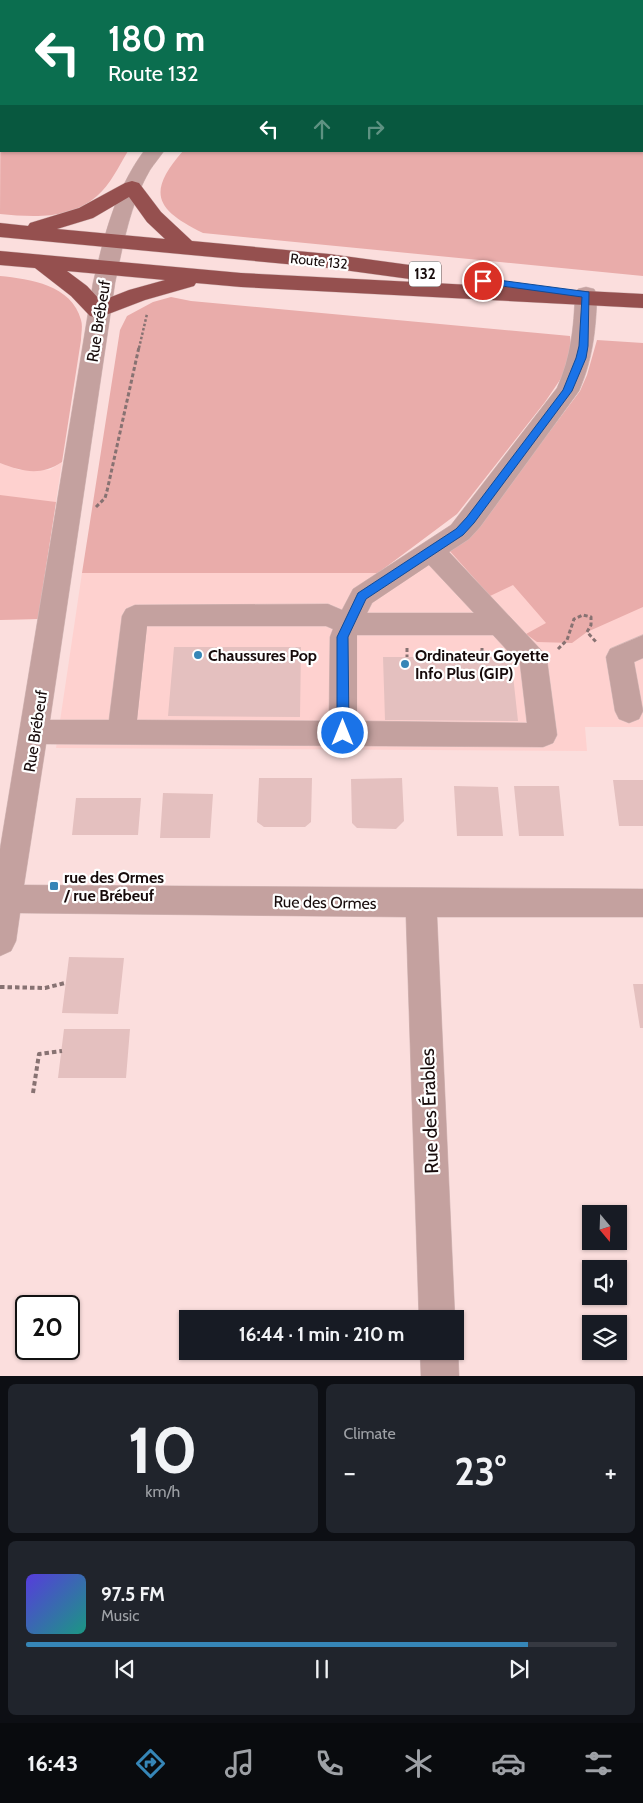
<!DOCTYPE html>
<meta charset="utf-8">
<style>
body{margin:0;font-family:Cabin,sans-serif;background:#20242c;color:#f1f3f6;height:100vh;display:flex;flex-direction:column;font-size:19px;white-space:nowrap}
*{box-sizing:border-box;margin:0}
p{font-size:16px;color:#9ea1a6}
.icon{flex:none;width:28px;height:28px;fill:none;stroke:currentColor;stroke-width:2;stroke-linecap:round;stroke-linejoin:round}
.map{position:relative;height:1376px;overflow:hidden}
.sheet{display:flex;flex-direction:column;gap:8px;padding:8px;background:#0d0f14;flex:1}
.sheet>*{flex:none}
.hud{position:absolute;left:0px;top:0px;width:644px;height:152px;box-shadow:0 1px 4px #0004;background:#0b6e4f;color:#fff;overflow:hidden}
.needle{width:32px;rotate:161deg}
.tools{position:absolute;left:582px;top:1205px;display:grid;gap:10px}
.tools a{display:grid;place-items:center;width:45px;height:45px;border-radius:0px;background:#171b24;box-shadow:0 1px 4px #0004;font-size:25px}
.speed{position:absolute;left:15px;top:1295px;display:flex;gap:10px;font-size:25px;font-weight:700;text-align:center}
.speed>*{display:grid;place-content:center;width:65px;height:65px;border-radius:50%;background:#171b24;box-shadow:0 1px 4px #0004;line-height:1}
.speed .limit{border:2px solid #111;border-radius:8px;background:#fff;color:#111}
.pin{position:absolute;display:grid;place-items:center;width:42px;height:42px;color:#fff;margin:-21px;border:2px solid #fff;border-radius:50%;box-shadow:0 1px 5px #0007}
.me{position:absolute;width:55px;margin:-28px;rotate:0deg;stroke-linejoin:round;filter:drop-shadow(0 0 4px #0008)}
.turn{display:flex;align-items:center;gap:18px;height:105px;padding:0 25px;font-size:22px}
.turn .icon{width:65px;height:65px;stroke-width:2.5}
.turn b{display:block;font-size:35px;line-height:42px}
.lanes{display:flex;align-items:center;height:48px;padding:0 25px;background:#0003;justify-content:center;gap:25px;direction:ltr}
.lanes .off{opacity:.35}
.big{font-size:38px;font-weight:700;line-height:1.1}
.sheet .widget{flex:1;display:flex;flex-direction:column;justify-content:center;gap:8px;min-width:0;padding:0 18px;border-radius:8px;background:#20242c}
.sheet .dial{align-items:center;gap:0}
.dial b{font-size:65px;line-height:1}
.song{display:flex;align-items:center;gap:15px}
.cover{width:60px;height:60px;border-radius:8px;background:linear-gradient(135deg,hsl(250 70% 55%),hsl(170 70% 35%))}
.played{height:5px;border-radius:2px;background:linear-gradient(90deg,#3686b7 85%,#363941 85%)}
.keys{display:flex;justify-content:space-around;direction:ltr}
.heat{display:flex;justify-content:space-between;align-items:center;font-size:28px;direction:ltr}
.sheet .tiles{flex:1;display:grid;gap:8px;grid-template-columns:1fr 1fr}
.widget:last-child{grid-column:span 2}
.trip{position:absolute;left:179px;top:1310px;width:285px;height:50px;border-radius:0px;background:#171b24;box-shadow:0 1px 4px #0004;font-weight:700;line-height:50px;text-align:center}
.tab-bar{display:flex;height:80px;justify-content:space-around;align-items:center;background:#090b0e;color:#9ea1a6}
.tab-bar .icon{width:35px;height:35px}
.tab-bar .current{color:#3686b7}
.tab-bar b{font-size:22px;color:#f1f3f6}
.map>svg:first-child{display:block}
.built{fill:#fed1cf}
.green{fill:#e9acaa}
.building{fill:#e4c0bf}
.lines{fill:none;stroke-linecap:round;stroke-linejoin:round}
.minor-casing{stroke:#d7bcbb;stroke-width:1}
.highway-casing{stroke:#d7bcbb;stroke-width:1}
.path-far2{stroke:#877272;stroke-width:2.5;stroke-dasharray:2.5 2;stroke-linecap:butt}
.path-far1{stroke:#877272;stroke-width:3;stroke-dasharray:4 2.5;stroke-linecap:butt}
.path{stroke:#877272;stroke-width:4;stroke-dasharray:4.5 3;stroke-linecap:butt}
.minor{fill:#c4a19f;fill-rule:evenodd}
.highway{fill:#95504f;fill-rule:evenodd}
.route{fill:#1a73e8;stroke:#114b97}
.poi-dot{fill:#3686b7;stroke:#fff;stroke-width:2}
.labels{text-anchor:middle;stroke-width:4.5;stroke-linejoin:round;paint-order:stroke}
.far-street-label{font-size:14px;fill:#170b0b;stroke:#fff}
.shield{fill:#fff;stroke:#5d5454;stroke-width:1}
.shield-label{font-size:15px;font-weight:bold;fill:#170b0b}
.street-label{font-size:16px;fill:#170b0b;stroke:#fff}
.poi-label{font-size:16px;font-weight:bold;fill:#170b0b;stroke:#fff;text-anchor:start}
.near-street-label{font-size:19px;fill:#170b0b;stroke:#fff}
</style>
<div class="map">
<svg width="643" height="1376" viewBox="0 0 643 1376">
<rect width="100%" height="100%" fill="#fbdedd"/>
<!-- built -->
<path class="built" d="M0,0H240L1,1L0,16Z
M281,0H643V67L642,1Z
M62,462L38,619L0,620V463L19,470H50Z
M449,550L643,607V727H585L587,751L56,748L82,573H378Z"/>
<!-- green -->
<path class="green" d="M1,29V151H128C119,166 110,185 97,196C70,220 33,217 0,214Z
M643,84V276L203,233C156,210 146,193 183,151H642Z
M0,276C30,279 72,285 81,320C83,326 81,334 81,340L62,462C41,476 23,472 0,463Z
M171,297L191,301L570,336L572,351L564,374L545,402L457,514L378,573H82L120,330L127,316L153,302Z
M597,340L643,343V607L587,632L572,643L537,642L526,634L546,623L513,585L490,596L449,550L477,528L580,391L587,375Z
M0,495L56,502L38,619L0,620Z"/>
<!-- building -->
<path class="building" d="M174,647H301L300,717L168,716Z
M383,657H511L518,721L385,720Z
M259,778H312L311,822L305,827H264L257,822Z
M402,778L404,821L396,829L357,828L352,823L351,779Z
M613,780H643V826H619Z
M454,786L498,787L503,836H457Z
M514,786H559L564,836H519Z
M163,793L213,794L210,838H160Z
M76,798H141L138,835H72Z
M69,957L124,958L118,1014L62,1013Z
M633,984H643V1028H640Z
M64,1029H130L126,1078H58Z"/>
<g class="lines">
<defs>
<path id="minor" d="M86,0H104V1H86Z
M368,0H386V1H368Z
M515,0H533V1H515Z
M0,17H1V27H0Z
M642,37H643V47H642Z
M642,70H643V82H642Z
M144,151H164C159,158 154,164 150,170C130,204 123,245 115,283L50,720H109L122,616L126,609L135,605L328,604L342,610L353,589L451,525L557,388C571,357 574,327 575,294L578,289L586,287L594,289L597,294C596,329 593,359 579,391L480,527L469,539L449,552L543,652L547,660L557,735L553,743L543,747L46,744L24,885L643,889V917H437L455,1319V1320L419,1319L406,917L20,913L16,941L11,951L0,956V849L93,283C104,237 115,190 144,151ZM429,565L474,613H367L372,603ZM147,626H326L333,629L330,637L329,721L137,720ZM357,635H493L520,664L527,723L357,721Z
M643,635V658L634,662L643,711L639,719L629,723L619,719L615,711L606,657L610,649Z
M455,1345L458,1351L459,1376H421L420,1351H455Z"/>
<path id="highway" d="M132,181L139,183L161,212L192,241L329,254L417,266L425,268L428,273L425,278L417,280L329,268L0,237V223L28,226L30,223L79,208L125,183ZM129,197L147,222L165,239L57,229L93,218Z
M0,251L241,273L643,294V308L241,287L196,283L194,286L145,300L98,318L90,316L71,296L35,268L0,265ZM67,271L165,280L129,290L101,301L87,286Z"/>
</defs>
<!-- minor casing -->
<use href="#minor" class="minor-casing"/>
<!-- highway casing -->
<use href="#highway" class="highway-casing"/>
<!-- path-far2 -->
<path class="path-far2" d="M162,0L170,1
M176,1H185
M139,348L147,314"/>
<!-- path-far1 -->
<path class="path-far1" d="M96,507L105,498L107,491L139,347
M407,648V657
M482,648V657
M558,649L567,640L574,619L583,615L591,617V625L587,632L597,643"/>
<!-- path -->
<path class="path" d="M0,987L45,988L65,983
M33,1093L39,1054L62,1051"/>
<!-- minor -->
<use href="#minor" class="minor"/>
<!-- highway -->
<use href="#highway" class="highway"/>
</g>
<!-- route -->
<path class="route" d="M483,278L589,292L588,346L586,358L572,391L474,523L463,535L366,599L348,637L349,733L347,737H339L337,733V637L358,593L456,529L467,517L563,390L576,358L579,346L582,297L480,283V279Z"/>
<!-- markers -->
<g class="poi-dot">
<circle cx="198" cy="655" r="5"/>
<circle cx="405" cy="664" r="5"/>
<rect x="49" y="881" width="10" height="10" rx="2.5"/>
</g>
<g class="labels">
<!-- far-street labels -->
<g class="far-street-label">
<text transform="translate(319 261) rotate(6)" y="5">Route 132</text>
</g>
<!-- shield labels -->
<rect class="shield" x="409" y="261.5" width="32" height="25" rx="4"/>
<g class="shield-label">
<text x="425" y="279">132</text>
</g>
<!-- street labels -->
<g class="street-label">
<text transform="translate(98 321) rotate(-81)" y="6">Rue Brébeuf</text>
<text transform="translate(35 731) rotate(-81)" y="6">Rue Brébeuf</text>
<text transform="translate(325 902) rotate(1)" y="6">Rue des Ormes</text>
</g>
<!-- poi labels -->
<g class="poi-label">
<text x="208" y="661">Chaussures Pop</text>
<text x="415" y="661">Ordinateur Goyette<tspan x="415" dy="18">Info Plus (GIP)</tspan></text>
<text x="64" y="883">rue des Ormes<tspan x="64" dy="18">/ rue Brébeuf</tspan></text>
</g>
<!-- near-street labels -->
<g class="near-street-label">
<text transform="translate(429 1111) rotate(-92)" y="7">Rue des Érables</text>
</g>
</g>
</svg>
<div class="tools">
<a><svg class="needle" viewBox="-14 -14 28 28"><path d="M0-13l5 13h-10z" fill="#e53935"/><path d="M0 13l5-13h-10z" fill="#9ea1a6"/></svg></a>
<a><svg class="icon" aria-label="sound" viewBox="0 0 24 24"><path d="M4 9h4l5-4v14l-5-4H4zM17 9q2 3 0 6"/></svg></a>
<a><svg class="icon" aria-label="layers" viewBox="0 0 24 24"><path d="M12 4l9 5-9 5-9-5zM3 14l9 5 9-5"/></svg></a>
</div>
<div class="speed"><div class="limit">20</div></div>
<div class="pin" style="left:483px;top:281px;background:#d93025"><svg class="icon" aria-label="arrive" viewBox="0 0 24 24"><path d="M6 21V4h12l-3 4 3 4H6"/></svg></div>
<svg class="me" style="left:343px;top:733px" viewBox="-20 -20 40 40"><circle r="17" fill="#1a73e8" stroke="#fff" stroke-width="3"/><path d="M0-11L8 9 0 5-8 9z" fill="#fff"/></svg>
<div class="trip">16:44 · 1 min · 210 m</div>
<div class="hud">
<div class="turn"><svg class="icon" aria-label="left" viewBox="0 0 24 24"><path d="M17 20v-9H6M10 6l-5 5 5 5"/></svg><div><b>180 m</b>Route 132</div></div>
<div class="lanes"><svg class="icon" aria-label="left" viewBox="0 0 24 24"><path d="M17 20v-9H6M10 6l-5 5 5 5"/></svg><svg class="icon off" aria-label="ahead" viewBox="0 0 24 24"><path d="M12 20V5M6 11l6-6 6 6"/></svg><svg class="icon off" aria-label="right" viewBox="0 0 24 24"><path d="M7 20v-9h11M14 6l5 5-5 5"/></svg></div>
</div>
</div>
<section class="sheet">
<div class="tiles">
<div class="widget dial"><b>10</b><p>km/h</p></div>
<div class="widget"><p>Climate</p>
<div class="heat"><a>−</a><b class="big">23°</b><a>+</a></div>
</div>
<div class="widget">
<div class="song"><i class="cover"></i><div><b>97.5 FM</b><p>Music</p></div></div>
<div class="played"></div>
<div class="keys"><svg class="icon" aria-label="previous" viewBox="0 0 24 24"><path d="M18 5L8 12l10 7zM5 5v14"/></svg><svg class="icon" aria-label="pause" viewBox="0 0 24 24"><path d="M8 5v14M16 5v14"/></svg><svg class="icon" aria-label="next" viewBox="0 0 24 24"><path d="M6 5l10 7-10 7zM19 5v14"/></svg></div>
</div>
</div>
</section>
<nav class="tab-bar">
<b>16:43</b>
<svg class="icon current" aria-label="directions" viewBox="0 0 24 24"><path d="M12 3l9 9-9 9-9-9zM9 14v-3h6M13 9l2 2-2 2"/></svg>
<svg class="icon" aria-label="music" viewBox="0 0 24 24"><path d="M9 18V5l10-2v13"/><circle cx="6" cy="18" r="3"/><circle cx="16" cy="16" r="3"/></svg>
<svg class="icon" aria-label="phone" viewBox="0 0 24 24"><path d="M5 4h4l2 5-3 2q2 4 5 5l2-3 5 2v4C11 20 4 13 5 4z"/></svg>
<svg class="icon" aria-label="climate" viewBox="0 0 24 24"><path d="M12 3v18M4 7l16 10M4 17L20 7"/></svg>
<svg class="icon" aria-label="car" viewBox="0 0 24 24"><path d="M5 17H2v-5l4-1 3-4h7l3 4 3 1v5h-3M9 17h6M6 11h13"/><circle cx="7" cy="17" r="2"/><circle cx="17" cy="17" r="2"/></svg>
<svg class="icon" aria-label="filters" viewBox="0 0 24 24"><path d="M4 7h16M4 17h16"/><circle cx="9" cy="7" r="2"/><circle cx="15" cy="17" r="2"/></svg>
</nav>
